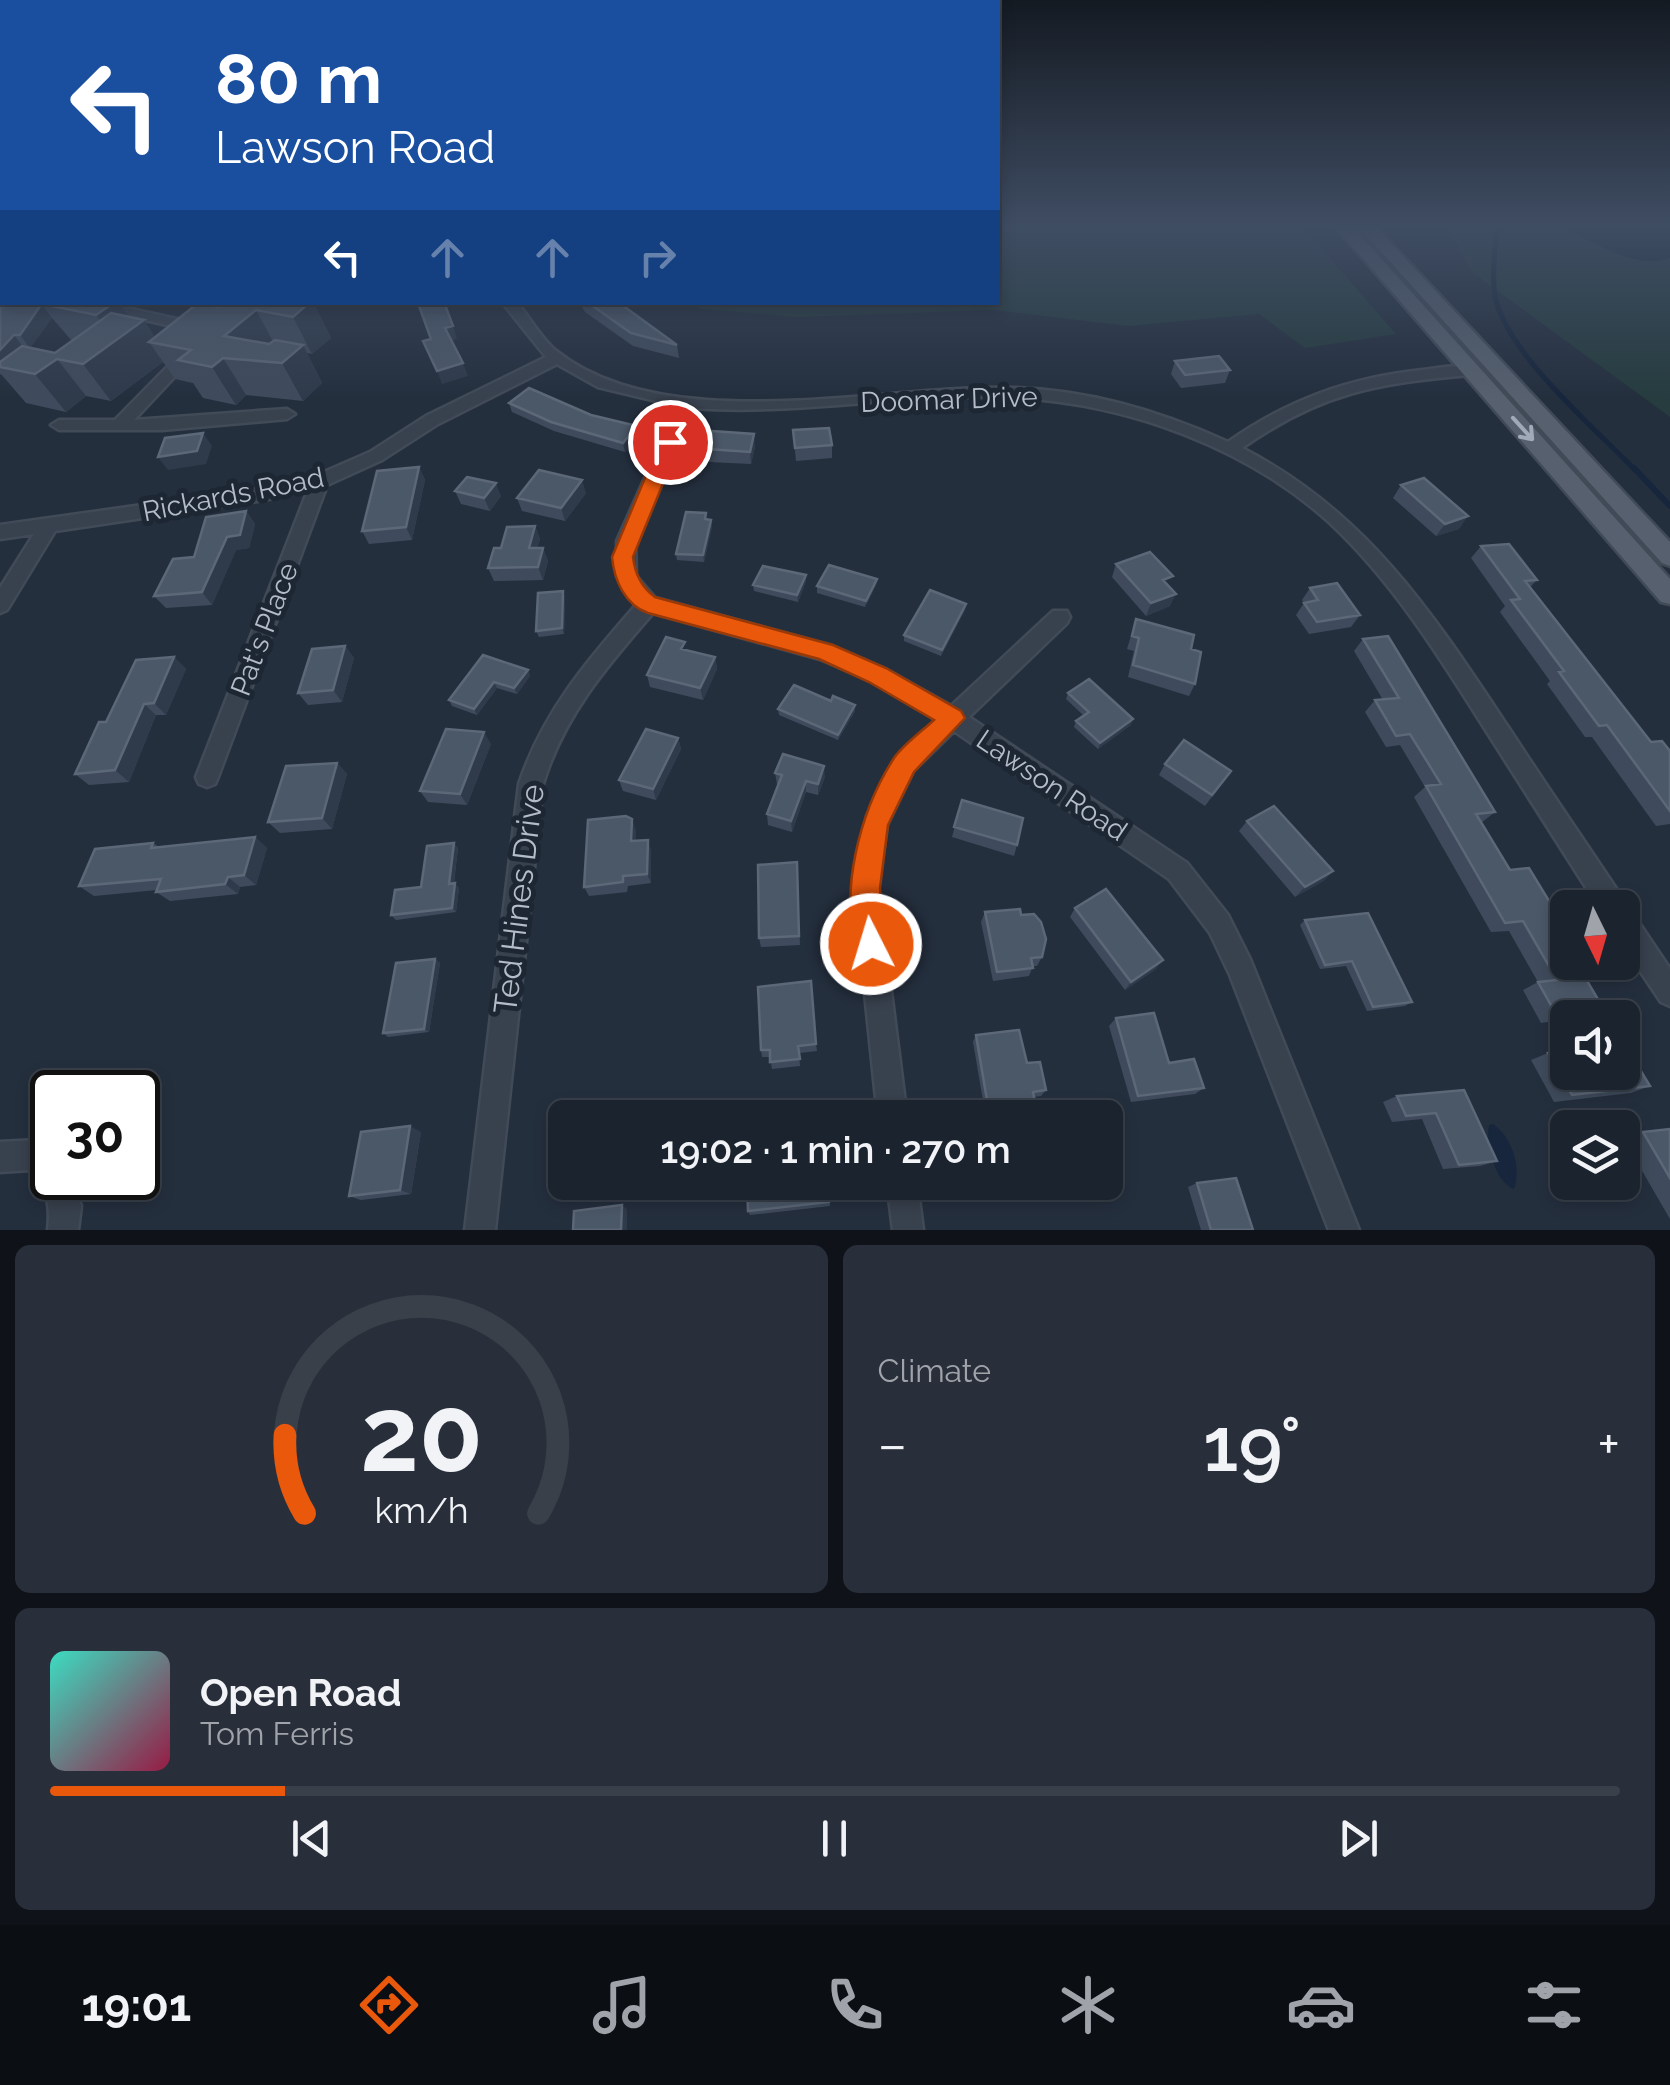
<!DOCTYPE html>
<meta charset="utf-8">
<style>
body{margin:0;font-family:Raleway,sans-serif;background:#282f3a;color:#f1f3f6;height:100vh;display:flex;flex-direction:column;font-size:38px;white-space:nowrap}
*{box-sizing:border-box;margin:0}
p{font-size:32px;color:#a0a4aa}
.icon{flex:none;width:55px;height:55px;fill:none;stroke:currentColor;stroke-width:2;stroke-linecap:round;stroke-linejoin:round}
.map{position:relative;height:1230px;overflow:hidden}
.panel{display:flex;flex-direction:column;gap:15px;padding:15px;background:#0f1319;flex:1}
.panel>*{flex:none}
.top-card{position:absolute;left:0px;top:0px;width:1000px;height:305px;box-shadow:0 5px 15px #0003,0 0 0 2px #39404a;background:#1a4fa0;color:#fff;overflow:hidden}
.needle{width:65px;rotate:175deg}
.fabs{position:absolute;left:1550px;top:890px;display:grid;gap:20px}
.fabs a{display:grid;place-items:center;width:90px;height:90px;border-radius:15px;background:#1b232e;box-shadow:0 5px 15px #0003,0 0 0 2px #39404a;font-size:50px}
.speed{position:absolute;left:30px;top:1070px;display:flex;gap:20px;font-size:50px;font-weight:700;text-align:center}
.speed>*{display:grid;place-content:center;width:130px;height:130px;border-radius:50%;background:#1b232e;box-shadow:0 5px 15px #0003,0 0 0 2px #39404a;line-height:1}
.speed .limit{border:5px solid #111;border-radius:15px;background:#fff;color:#111}
.pin{position:absolute;display:grid;place-items:center;width:85px;height:85px;color:#fff;margin:-42px;border:5px solid #fff;border-radius:50%;box-shadow:0 2px 10px #0007}
.me{position:absolute;width:110px;margin:-55px;rotate:355deg;stroke-linejoin:round;filter:drop-shadow(0 0 8px #0008)}
.turn{display:flex;align-items:center;gap:35px;height:210px;padding:0 50px;font-size:45px}
.turn .icon{width:130px;height:130px;stroke-width:2.5}
.turn b{display:block;font-size:70px;line-height:85px}
.lanes{display:flex;align-items:center;height:95px;padding:0 50px;background:#0003;justify-content:center;gap:50px;direction:ltr}
.lanes .off{opacity:.35}
.big{font-size:75px;font-weight:600;line-height:1.1}
.panel .widget{flex:1;display:flex;flex-direction:column;justify-content:center;gap:15px;min-width:0;padding:0 35px;border-radius:15px;background:#282f3a}
.panel .dial{align-items:center;gap:0}
.dial svg{height:260px;overflow:visible;fill:none;stroke:#39404a;stroke-width:7;stroke-linecap:round;text-anchor:middle}
.dial text{fill:#f1f3f6;stroke:none}
.song{display:flex;align-items:center;gap:30px}
.cover{width:120px;height:120px;border-radius:15px;background:linear-gradient(135deg,hsl(170 70% 55%),hsl(340 70% 35%))}
.played{height:10px;border-radius:5px;background:linear-gradient(90deg,#ea580c 15%,#39404a 15%)}
.keys{display:flex;justify-content:space-around;direction:ltr}
.heat{display:flex;justify-content:space-between;align-items:center;font-size:55px;direction:ltr}
.panel .tiles{flex:1;display:grid;gap:15px;grid-template-columns:1fr 1fr}
.widget:last-child{grid-column:span 2}
.trip{position:absolute;left:548px;top:1100px;width:575px;height:100px;border-radius:15px;background:#1b232e;box-shadow:0 5px 15px #0003,0 0 0 2px #39404a;font-weight:600;line-height:100px;text-align:center}
.tab-bar{display:flex;height:160px;justify-content:space-around;align-items:center;background:#0b0e12;color:#a0a4aa}
.tab-bar .icon{width:70px;height:70px}
.tab-bar .on{color:#ea580c}
.tab-bar b{font-size:45px;color:#f1f3f6}
.map>svg:first-child{display:block}
.green{fill:#263c3f}
.water{fill:#17263c}
.lines{fill:none;stroke-linecap:round;stroke-linejoin:round}
.stream-far1{stroke:#17263c;stroke-width:5}
.stream{stroke:#17263c;stroke-width:6}
.minor-casing{stroke:#414a57;stroke-width:5}
.major-casing{stroke:#414a57;stroke-width:5}
.minor{fill:#38414e;fill-rule:evenodd}
.major{fill:#56606e;fill-rule:evenodd}
.wall{fill:#3f4b5c;fill-rule:evenodd}
.shaded-wall{fill:#2f3b4b}
.building{fill:#4b5868;stroke:#5c6777;stroke-width:2.5}
.oneway{stroke:#a1aab7}
.route{fill:#ea580c;stroke:#983908;stroke-width:2.5}
.labels{text-anchor:middle;stroke-width:10;stroke-linejoin:round;paint-order:stroke}
.street-label{font-size:28px;fill:#b4bcc9;stroke:#1d2633}
.near-street-label{font-size:32px;fill:#b4bcc9;stroke:#1d2633}
</style>
<div class="map">
<svg width="1670" height="1230" viewBox="0 0 1670 1230">
<rect width="100%" height="100%" fill="#242f3e"/>
<!-- green -->
<path class="green" d="M998,225H1301L1396,334L1305,348L1259,314L1128,326L995,310L797,317L702,309L687,303L998,302Z
M1445,225H1670V417L1473,273Z"/>
<!-- water -->
<path class="water" d="M1554,225H1670V258C1631,272 1591,237 1554,225Z
M1493,1124C1512,1137 1522,1167 1514,1189C1495,1182 1485,1144 1489,1125Z"/>
<g class="lines">
<!-- stream-far1 -->
<path class="stream-far1" d="M1497,225C1496,247 1491,274 1495,296C1506,353 1595,428 1636,471"/>
<!-- stream -->
<path class="stream" d="M1634,468L1670,506"/>
<defs>
<path id="minor" d="M502,302H517C529,317 541,338 555,350C666,440 882,384 1015,388C1088,390 1162,412 1228,442C1288,400 1348,378 1422,370C1439,368 1458,364 1476,367V373L1470,375C1377,383 1320,393 1242,448C1367,512 1433,614 1508,727C1546,785 1585,842 1623,899L1626,909L1631,911L1670,969V1006L1661,1002L1622,944V908H1599C1561,848 1523,788 1485,729C1439,656 1393,582 1330,523C1248,448 1129,404 1018,398C910,392 802,416 693,408L635,541L636,576L655,598L832,646L885,669L951,706L1053,611H1067L1070,617L1067,623L969,717L1187,863L1228,915L1250,959L1359,1230H1329L1230,975L1210,933L1169,879L954,731L913,771L887,825L878,888L907,1118H878L854,888L867,816L897,757L937,720L871,681L820,659L653,613C607,666 564,715 543,784L495,1230H465L519,784C543,712 587,661 636,605L617,576V541L677,406L598,387L557,364L438,424L382,460L327,485L218,777L215,784L207,787L199,784L196,777L308,490L264,500L55,531L7,610L0,613V588L34,534L0,539V525L264,488L315,476L370,452L426,416L546,357Z
M104,303L186,321L188,324L181,328L99,310L97,307Z
M187,350L192,352V358L134,420L287,409L295,414L287,419L162,430H59L51,425L59,420H115L182,352Z
M37,1140L52,1150V1178H70L81,1206L78,1230H48C51,1204 47,1190 30,1170L0,1172V1142Z
M887,1182H917L923,1230H893Z"/>
<path id="major" d="M1334,225H1351L1670,579V604L1661,602Z
M1357,225H1374L1670,542V566L1662,563Z"/>
</defs>
<!-- minor casing -->
<use href="#minor" class="minor-casing"/>
<!-- major casing -->
<use href="#major" class="major-casing"/>
<!-- minor -->
<use href="#minor" class="minor"/>
<!-- major -->
<use href="#major" class="major"/>
</g>
<!-- wall -->
<path class="wall" d="M0,293L2,302H119L128,317L155,337L219,307L313,302L331,338L312,354L307,353L322,383L303,401L246,395L236,405L203,398L193,383L175,379L163,362L111,401L86,396L66,412L26,403L1,374L0,375ZM52,318L72,341L55,353L30,348Z
M579,302H618L677,345L679,358L633,346L585,312Z
M1175,361L1230,370L1225,383L1181,388L1171,374Z
M509,403L591,415L637,426L639,436L625,452L554,431L512,412Z
M793,430L832,445V458L796,461Z
M755,447L751,464L709,462L708,449Z
M419,467L425,480L412,540L369,544L362,531Z
M1401,485L1459,529L1436,536L1393,498Z
M455,491L501,496L490,511L461,504Z
M586,493L565,521L522,511L517,498Z
M246,511L255,524L249,548L236,550L212,605L166,608L154,596Z
M707,520H711L712,526L704,562L677,560L676,554Z
M535,526L540,539L537,548H543L548,561L543,580L494,581L488,568L501,548Z
M1481,546L1537,580L1530,587L1651,742L1670,751V824L1656,826L1592,737H1585L1547,684L1550,681L1500,612L1505,606L1471,558Z
M1116,564L1169,586L1170,606L1146,616L1112,577Z
M877,579L876,585L865,607L817,593V586Z
M806,581L798,602L754,591L753,585Z
M1310,588L1360,615L1351,627L1309,634L1296,615L1304,603L1302,600Z
M565,597L564,634L539,637L536,631Z
M965,610L941,656L904,641V635Z
M1136,619L1191,649L1195,684L1189,696L1128,677L1134,651L1127,649Z
M1363,639L1495,812L1481,823L1568,962L1609,1018H1568V1046L1553,1021L1541,1023L1523,990L1538,982L1509,931L1491,932L1414,797L1425,787L1400,745L1386,747L1365,712L1375,700H1383L1354,651Z
M345,646L354,658L342,702L308,705L298,693Z
M687,651L715,657L717,669L703,700L650,687L647,675Z
M174,657L186,669L166,715H156L129,782L89,785L75,774L106,722Z
M528,670L530,676L517,694L497,688L477,715L452,706L449,700Z
M1068,693L1131,725L1098,749L1074,727L1076,721L1084,716L1066,699Z
M778,709L855,711L838,740L779,715Z
M678,738L681,749L656,800L623,791L619,780Z
M491,744L467,805L428,802L420,791Z
M337,763L347,774L332,829L280,833L268,822Z
M1165,764L1231,771L1205,806L1159,775Z
M775,773L825,777L818,795L806,792L792,832L768,825L767,814L778,785L777,784Z
M962,800L1017,845L1014,856L952,837Z
M1247,821L1333,871L1323,881L1295,897L1239,831Z
M636,830L635,841L651,850V883L628,886L627,892L589,896L584,887Z
M255,837L267,848L256,885L240,887L238,894L170,901L156,892L157,890L94,896L79,886L153,843L159,847Z
M458,848L454,883L459,888L456,912L396,920L391,915Z
M797,862L800,945L761,947L759,938Z
M1075,908L1156,969L1125,990L1070,917Z
M985,912L1021,915L1042,957L1037,966H1033L1029,976L993,981L981,922Z
M1305,920L1412,1002L1405,1006L1367,1011L1346,966L1320,969L1300,925Z
M435,959L440,963L429,1032L388,1037L383,1033Z
M1116,1018L1169,1063L1204,1088L1195,1094L1131,1102L1109,1026Z
M976,1035L1027,1063L1046,1090L1041,1096L1034,1097L1038,1118H986L973,1042Z
M816,1044L817,1051L799,1053L800,1066L772,1069L770,1057H762L761,1050Z
M1548,1053L1650,1086L1631,1093L1554,1102L1531,1060Z
M1464,1090L1497,1161L1480,1166L1443,1169L1422,1119L1392,1122L1383,1102L1397,1096Z
M1670,1129V1219L1623,1138L1643,1132Z
M421,1132L411,1194L361,1200L349,1196Z
M828,1182L830,1206L750,1215L748,1211Z
M1197,1183L1253,1230H1201L1188,1187Z"/>
<!-- shaded-wall -->
<path class="shaded-wall" d="M115,302H119L135,326L144,320L160,344L149,342L163,362L111,401L83,364L115,341L96,315Z
M310,302H313L331,338L312,354L293,317Z
M42,305L52,318L30,348L20,335Z
M256,310L276,347L224,336Z
M453,326L457,339L450,341L445,328Z
M14,335L24,348L0,367V350Z
M303,345L322,383L303,401L282,363Z
M223,358L246,395L236,405L212,367Z
M57,359L86,396L66,412L35,374Z
M463,363L468,376L442,384L437,371Z
M637,426L639,436L625,452L623,443Z
M203,433L212,446L206,464L168,470L158,457Z
M754,434L755,447L751,464L750,452Z
M419,467L425,480L412,540L406,527Z
M582,480L586,493L565,521L561,508Z
M496,483L501,496L490,511L484,498Z
M246,511L255,524L249,548L236,550L212,605L202,592L227,537Z
M1468,516L1459,529L1436,536L1445,524Z
M711,520L712,526L704,562L703,555Z
M535,526L540,539L534,561L529,548Z
M543,548L548,561L543,580L538,567Z
M806,575V581L798,602L797,595Z
M877,579L876,585L865,607L866,601Z
M563,591L565,597L564,634L562,628Z
M1176,594L1170,606L1146,616L1151,603Z
M966,604L965,610L941,656L942,650Z
M345,646L354,658L342,702L333,690Z
M174,657L186,669L166,715L154,703Z
M715,657L717,669L703,700L700,688Z
M528,670L530,676L517,694L514,688Z
M494,682L497,688L477,715L474,709Z
M144,704L156,715L129,782L115,770Z
M855,705V711L838,740V735Z
M1133,719L1131,725L1098,749L1100,743Z
M484,732L491,744L467,805L460,794Z
M678,738L681,749L656,800L653,789Z
M337,763L347,774L332,829L322,818Z
M824,766L825,777L818,795V784Z
M806,781V792L792,832L791,821Z
M632,819L636,830L635,852L631,841Z
M255,837L267,848L256,885L244,875Z
M648,840L651,850V883L647,874Z
M454,843L458,848L453,888L449,884Z
M1333,871L1323,881L1295,897L1305,887Z
M228,877L240,887L238,894L225,884Z
M455,883L459,888L456,912L452,908Z
M435,959L440,963L429,1032L424,1029Z
M1163,960L1156,969L1125,990L1131,982Z
M410,1126L421,1132L411,1194L400,1190Z
M622,1205L627,1209V1230H621Z"/>
<!-- building -->
<path class="building" d="M2,292V302H43L20,335H14L0,350V293Z
M44,302H115L96,315L42,304Z
M223,302H310L293,317L256,310L224,336L269,344L275,340L303,345L282,363L223,358L212,367L178,360L191,350L149,342L198,303L219,307Z
M423,302H444L453,326L445,328L463,363L437,371L423,341L431,339L419,306L423,305Z
M587,302H618L677,345L631,333Z
M111,313L144,320L83,364L57,359L35,374L0,367V362L22,346L55,353Z
M1219,356L1230,370L1185,375L1175,361Z
M529,388L591,415L637,426L623,443L551,422L509,403Z
M829,428L832,445L795,448L793,430Z
M712,431L754,434L750,452L708,449Z
M203,433L197,451L158,457L165,438Z
M419,467L406,527L362,531L377,471Z
M539,470L582,480L561,508L517,498Z
M467,477L496,483L484,498L455,491Z
M1424,478L1468,516L1445,524L1401,485Z
M246,511L240,535L227,537L202,592L154,596L173,559L194,557L206,517Z
M686,512L706,513L705,519L711,520L703,555L676,554Z
M535,526L529,548H543L538,567L488,568L494,548H501L507,527Z
M1509,544L1537,580L1525,581L1651,742L1662,741L1670,751V811L1607,725L1599,726L1559,672L1564,671L1511,600L1520,599L1481,546Z
M1150,552L1173,576L1163,580L1176,594L1151,603L1116,564Z
M829,565L877,579L866,601L817,586Z
M763,566L806,575L797,595L753,585Z
M1337,583L1360,615L1317,622L1304,603L1318,600L1310,588Z
M930,590L966,604L942,650L904,635Z
M563,591L562,628L536,631L538,593Z
M1136,619L1194,635L1191,649L1201,652L1195,684L1133,665L1139,638L1132,636Z
M1388,636L1495,812L1476,814L1510,870L1529,868L1568,932V962H1576L1609,1018H1572L1570,1014L1557,1016L1538,982L1557,980L1523,921L1505,923L1426,786L1441,784L1410,734L1396,736L1375,700L1399,698L1363,639Z
M666,637L685,642L681,649L715,657L700,688L647,675Z
M345,646L333,690L298,693L312,649Z
M483,655L528,670L514,688L494,682L474,709L449,700Z
M174,657L154,703L144,704L115,770L75,774L99,722H106L136,660Z
M1089,679L1133,719L1100,743L1076,721L1089,712L1068,693Z
M794,685L831,701L833,696L855,705L838,735L778,709Z
M446,729L484,732L460,794L420,791Z
M646,729L678,738L653,789L619,780Z
M1184,740L1231,771L1212,795L1165,764Z
M783,754L824,766L818,784L806,781L791,821L767,814L782,775L775,773Z
M337,763L322,818L268,822L286,766Z
M962,800L1023,818L1017,845L954,827Z
M1274,806L1333,871L1305,887L1247,821Z
M626,816L632,819L631,841L648,840L647,874L623,876V882L584,887L588,820Z
M255,837L244,875L228,877L225,884L156,892L161,879L79,886L95,849L153,843L151,848Z
M454,843L449,884L455,883L452,908L391,915L395,890L421,887L427,846Z
M797,862L799,936L759,938L758,865Z
M1106,889L1163,960L1131,982L1075,908Z
M1020,909L1021,915L1034,914L1041,922L1046,939L1042,957L1031,958L1033,968L997,972L985,912Z
M1368,913L1412,1002L1373,1007L1352,961L1325,965L1305,920Z
M435,959L424,1029L383,1033L396,963Z
M811,981L816,1044L798,1046L800,1059L770,1062V1050H761L758,987Z
M1154,1013L1169,1063L1194,1059L1204,1088L1138,1096L1116,1018Z
M1019,1030L1027,1063L1040,1062L1046,1090L1033,1092L1038,1118H990L976,1035Z
M1622,1040L1650,1086L1572,1095L1548,1053L1568,1051V1072H1622Z
M1464,1090L1497,1161L1459,1165L1436,1113L1406,1116L1397,1096Z
M410,1126L400,1190L349,1196L361,1132Z
M1670,1129V1178L1643,1132Z
M1236,1178L1253,1230H1211L1197,1183Z
M747,1182H828L829,1202L748,1211Z
M622,1205L621,1230H573L574,1211Z"/>
<!-- one-way arrows -->
<defs><path id="oneway-shaft" d="M-6 0H5M1.5-3L5.5 0L1.5 3" fill="none" stroke-width="1.6" stroke-linecap="round" stroke-linejoin="round" transform="scale(2.5)"/></defs>
<use class="oneway" href="#oneway-shaft" transform="translate(1523 429) rotate(48)"/>
<!-- sky -->
<linearGradient id="sky" x2="0" y2="1"><stop stop-color="#141a22"/><stop offset="0.57" stop-color="#3f4d63"/><stop offset="1" stop-color="#3f4d63" stop-opacity="0"/></linearGradient>
<rect width="1670" height="397" fill="url(#sky)"/>
<!-- route -->
<path class="route" d="M670,435L680,442L633,557C635,574 641,587 655,597L833,645L886,668L961,711L965,718L914,772L888,825L880,888L885,944L881,954L871,959L860,954C836,896 861,809 894,758C904,744 921,732 934,720L869,682L819,659L648,613C625,605 614,580 612,557L660,442Z"/>
<g class="labels">
<!-- street labels -->
<g class="street-label">
<text transform="translate(949 399) rotate(-2)" y="10">Doomar Drive</text>
<text transform="translate(233 494) rotate(-11)" y="10">Rickards Road</text>
<text transform="translate(264 629) rotate(-69)" y="10">Pat's Place</text>
<text transform="translate(1052 785) rotate(34)" y="10">Lawson Road</text>
</g>
<!-- near-street labels -->
<g class="near-street-label">
<text transform="translate(519 899) rotate(-83)" y="11">Ted Hines Drive</text>
</g>
</g>
</svg>
<div class="fabs">
<a><svg class="needle" viewBox="-14 -14 28 28"><path d="M0-13l5 13h-10z" fill="#e53935"/><path d="M0 13l5-13h-10z" fill="#a0a4aa"/></svg></a>
<a><svg class="icon" aria-label="sound" viewBox="0 0 24 24"><path d="M4 9h4l5-4v14l-5-4H4zM17 9q2 3 0 6"/></svg></a>
<a><svg class="icon" aria-label="layers" viewBox="0 0 24 24"><path d="M12 4l9 5-9 5-9-5zM3 14l9 5 9-5"/></svg></a>
</div>
<div class="speed"><div class="limit">30</div></div>
<div class="pin" style="left:670px;top:442px;background:#d93025"><svg class="icon" aria-label="arrive" viewBox="0 0 24 24"><path d="M6 21V4h12l-3 4 3 4H6"/></svg></div>
<svg class="me" style="left:871px;top:944px" viewBox="-20 -20 40 40"><circle r="17" fill="#ea580c" stroke="#fff" stroke-width="3"/><path d="M0-11L8 9 0 5-8 9z" fill="#fff"/></svg>
<div class="trip">19:02 · 1 min · 270 m</div>
<div class="top-card">
<div class="turn"><svg class="icon" aria-label="left" viewBox="0 0 24 24"><path d="M17 20v-9H6M10 6l-5 5 5 5"/></svg><div><b>80 m</b>Lawson Road</div></div>
<div class="lanes"><svg class="icon" aria-label="left" viewBox="0 0 24 24"><path d="M17 20v-9H6M10 6l-5 5 5 5"/></svg><svg class="icon off" aria-label="ahead" viewBox="0 0 24 24"><path d="M12 20V5M6 11l6-6 6 6"/></svg><svg class="icon off" aria-label="ahead" viewBox="0 0 24 24"><path d="M12 20V5M6 11l6-6 6 6"/></svg><svg class="icon off" aria-label="right" viewBox="0 0 24 24"><path d="M7 20v-9h11M14 6l5 5-5 5"/></svg></div>
</div>
</div>
<section class="panel">
<div class="tiles">
<div class="widget dial"><svg viewBox="0 0 100 80">
<path d="M14 69A42 42 0 1 1 86 69"/>
<path d="M14 69A42 42 0 0 1 8 45" stroke="#ea580c"/>
<text x="50" y="56" font-size="32" font-weight="700">20</text>
<text x="50" y="72" font-size="11">km/h</text>
</svg></div>
<div class="widget"><p>Climate</p>
<div class="heat"><a>−</a><b class="big">19°</b><a>+</a></div>
</div>
<div class="widget">
<div class="song"><i class="cover"></i><div><b>Open Road</b><p>Tom Ferris</p></div></div>
<div class="played"></div>
<div class="keys"><svg class="icon" aria-label="previous" viewBox="0 0 24 24"><path d="M18 5L8 12l10 7zM5 5v14"/></svg><svg class="icon" aria-label="pause" viewBox="0 0 24 24"><path d="M8 5v14M16 5v14"/></svg><svg class="icon" aria-label="next" viewBox="0 0 24 24"><path d="M6 5l10 7-10 7zM19 5v14"/></svg></div>
</div>
</div>
</section>
<nav class="tab-bar">
<b>19:01</b>
<svg class="icon on" aria-label="directions" viewBox="0 0 24 24"><path d="M12 3l9 9-9 9-9-9zM9 14v-3h6M13 9l2 2-2 2"/></svg>
<svg class="icon" aria-label="music" viewBox="0 0 24 24"><path d="M9 18V5l10-2v13"/><circle cx="6" cy="18" r="3"/><circle cx="16" cy="16" r="3"/></svg>
<svg class="icon" aria-label="phone" viewBox="0 0 24 24"><path d="M5 4h4l2 5-3 2q2 4 5 5l2-3 5 2v4C11 20 4 13 5 4z"/></svg>
<svg class="icon" aria-label="climate" viewBox="0 0 24 24"><path d="M12 3v18M4 7l16 10M4 17L20 7"/></svg>
<svg class="icon" aria-label="car" viewBox="0 0 24 24"><path d="M5 17H2v-5l4-1 3-4h7l3 4 3 1v5h-3M9 17h6M6 11h13"/><circle cx="7" cy="17" r="2"/><circle cx="17" cy="17" r="2"/></svg>
<svg class="icon" aria-label="filters" viewBox="0 0 24 24"><path d="M4 7h16M4 17h16"/><circle cx="9" cy="7" r="2"/><circle cx="15" cy="17" r="2"/></svg>
</nav>
